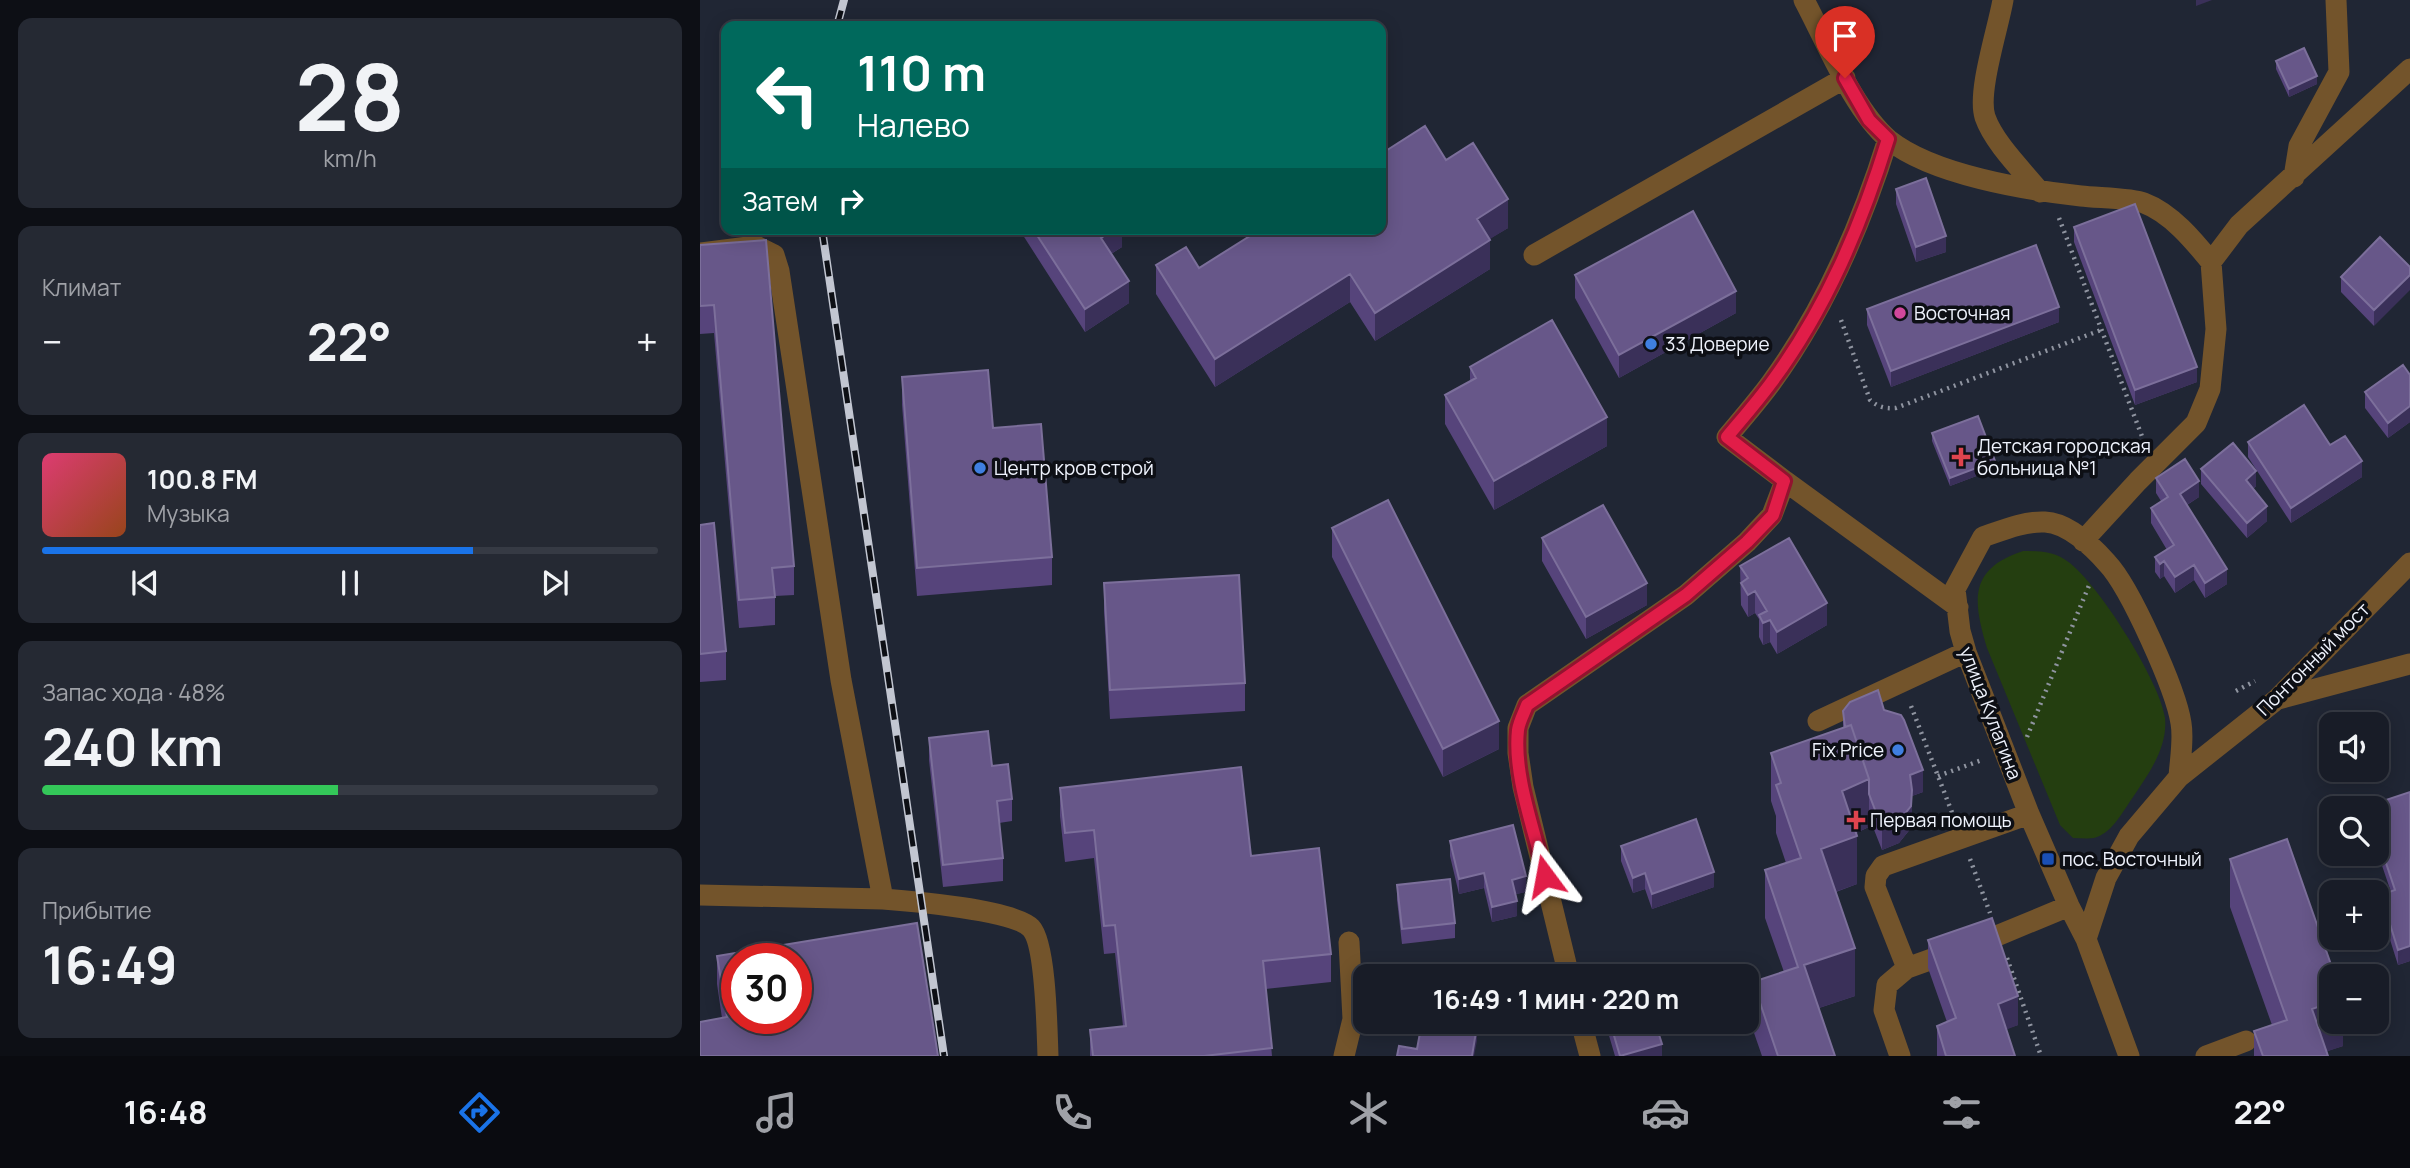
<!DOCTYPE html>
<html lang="ru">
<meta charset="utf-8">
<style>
body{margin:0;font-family:Manrope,sans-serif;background:#252933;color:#f1f3f6;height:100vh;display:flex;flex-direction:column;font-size:26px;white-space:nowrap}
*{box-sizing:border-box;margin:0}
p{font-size:23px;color:#9fa1a7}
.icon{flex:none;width:38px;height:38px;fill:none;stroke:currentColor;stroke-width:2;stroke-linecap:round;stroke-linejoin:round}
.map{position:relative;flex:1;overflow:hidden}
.sheet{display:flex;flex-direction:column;gap:18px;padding:18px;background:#0d0f15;width:700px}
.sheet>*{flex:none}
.banner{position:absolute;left:21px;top:21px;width:665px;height:214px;border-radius:14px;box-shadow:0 4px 18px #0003,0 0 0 2px #363a44;background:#00695c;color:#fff;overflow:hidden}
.buttons{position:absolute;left:1619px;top:712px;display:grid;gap:14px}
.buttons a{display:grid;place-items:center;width:70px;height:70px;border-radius:14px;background:#181c27;box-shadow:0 4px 18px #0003,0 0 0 2px #363a44;font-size:35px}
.speed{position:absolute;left:21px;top:943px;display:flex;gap:14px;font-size:35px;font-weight:700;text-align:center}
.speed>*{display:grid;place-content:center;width:91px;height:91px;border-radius:50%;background:#181c27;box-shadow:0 4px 18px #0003,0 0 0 2px #363a44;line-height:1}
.speed .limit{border:10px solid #d22;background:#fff;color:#111}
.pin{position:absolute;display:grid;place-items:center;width:60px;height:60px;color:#fff;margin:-72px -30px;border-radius:50% 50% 50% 0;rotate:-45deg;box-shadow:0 0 7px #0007}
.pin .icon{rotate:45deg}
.me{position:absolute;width:77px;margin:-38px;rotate:347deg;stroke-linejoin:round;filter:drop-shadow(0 0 5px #0008)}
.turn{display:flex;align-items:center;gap:24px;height:147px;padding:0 21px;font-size:32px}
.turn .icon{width:91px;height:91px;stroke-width:2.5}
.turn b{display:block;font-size:49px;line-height:60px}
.then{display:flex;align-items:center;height:66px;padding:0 21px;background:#0003;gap:14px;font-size:26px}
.big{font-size:52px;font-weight:700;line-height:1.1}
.sheet .widget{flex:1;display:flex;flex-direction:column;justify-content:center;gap:10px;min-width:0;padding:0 24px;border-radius:14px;background:#252933}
.sheet .dial{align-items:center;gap:0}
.dial b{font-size:91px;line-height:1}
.song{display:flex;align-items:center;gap:21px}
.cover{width:84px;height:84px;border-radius:10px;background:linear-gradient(135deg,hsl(340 70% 55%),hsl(20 70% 35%))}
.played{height:7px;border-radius:4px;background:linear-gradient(90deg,#1a73e8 70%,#363a44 70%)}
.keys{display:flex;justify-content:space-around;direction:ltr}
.heat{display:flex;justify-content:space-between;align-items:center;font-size:38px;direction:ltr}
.charge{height:10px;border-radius:5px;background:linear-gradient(90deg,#34c759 48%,#363a44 0)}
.trip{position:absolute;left:653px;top:964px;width:406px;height:70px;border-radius:14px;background:#181c27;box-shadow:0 4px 18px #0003,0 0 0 2px #363a44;font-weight:700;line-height:70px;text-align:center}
.tabs{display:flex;height:112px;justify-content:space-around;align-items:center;background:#0a0b10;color:#9fa1a7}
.tabs .icon{width:49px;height:49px}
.tabs .on{color:#1a73e8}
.tabs b{font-size:32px;color:#f1f3f6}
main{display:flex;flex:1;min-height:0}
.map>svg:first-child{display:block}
.green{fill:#243e10}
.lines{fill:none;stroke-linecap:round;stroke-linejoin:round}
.path{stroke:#8f94a0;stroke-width:4.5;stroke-dasharray:2 5;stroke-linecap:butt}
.minor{stroke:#73542b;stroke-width:21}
.rail-casing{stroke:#c2c6d1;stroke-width:8}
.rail{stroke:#0d0f15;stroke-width:5;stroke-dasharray:16;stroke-linecap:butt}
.wall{fill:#56447b}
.shaded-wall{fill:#3a3059}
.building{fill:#675789;stroke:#7c6f9b;stroke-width:2;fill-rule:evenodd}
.route-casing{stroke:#92132f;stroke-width:18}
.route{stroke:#e11d48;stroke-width:12}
.hotel-dot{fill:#d1479c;stroke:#0d0f15;stroke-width:2.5}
.shop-dot{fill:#3f7fe0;stroke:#0d0f15;stroke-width:2.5}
.health-dot{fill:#e0444e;stroke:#0d0f15;stroke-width:2.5}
.transit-dot{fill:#1a4fb4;stroke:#0d0f15;stroke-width:2.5}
.labels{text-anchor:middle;stroke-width:7;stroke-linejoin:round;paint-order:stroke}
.poi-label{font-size:19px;fill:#eff3fd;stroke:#0d0f15;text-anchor:start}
.street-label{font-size:19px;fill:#eff3fd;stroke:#0d0f15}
</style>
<main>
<section class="sheet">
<div class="widget dial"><b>28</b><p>km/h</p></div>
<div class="widget"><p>Климат</p>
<div class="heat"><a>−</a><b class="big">22°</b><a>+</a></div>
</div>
<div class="widget">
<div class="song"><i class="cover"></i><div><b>100.8 FM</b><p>Музыка</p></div></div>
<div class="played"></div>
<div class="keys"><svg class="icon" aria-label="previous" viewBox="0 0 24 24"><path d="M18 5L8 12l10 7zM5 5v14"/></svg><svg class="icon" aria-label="pause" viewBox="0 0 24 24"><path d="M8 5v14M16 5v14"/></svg><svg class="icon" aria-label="next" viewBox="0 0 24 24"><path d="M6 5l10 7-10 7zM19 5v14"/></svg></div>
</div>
<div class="widget"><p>Запас хода · 48%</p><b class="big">240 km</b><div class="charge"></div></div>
<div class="widget"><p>Прибытие</p><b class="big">16:49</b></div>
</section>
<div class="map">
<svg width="1710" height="1056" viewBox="0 0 1710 1056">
<rect width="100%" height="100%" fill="#202634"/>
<!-- green -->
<path class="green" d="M1323,551C1337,551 1351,551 1364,559C1395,577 1461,683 1465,718C1468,749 1447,776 1431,800C1422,813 1411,834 1394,838C1388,839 1380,838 1373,838L1360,825L1287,648C1273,601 1268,569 1323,551Z"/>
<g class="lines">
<!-- path -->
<path class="path" d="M1359,218L1443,439
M1141,320L1170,400C1178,407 1185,409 1196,408L1401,330
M1536,691L1555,681
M1211,706L1253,815
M1327,737L1390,583
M1238,776L1282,760
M1270,859L1290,913
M1307,958L1341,1056"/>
<!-- minor -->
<path class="minor" d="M1104,0C1126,41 1154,111 1189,140C1233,175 1326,190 1381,196C1397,198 1431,198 1444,203C1471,213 1494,241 1511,262
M1303,0C1298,29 1277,92 1285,117C1294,143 1323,171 1340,192
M1594,177L1599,146L1639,72L1636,0
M0,253L56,246L74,255L79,271L141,680L183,899L0,895
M834,255L1145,78
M1085,481L1258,607
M1383,541L1438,481L1496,423L1510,389L1516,329L1511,262L1539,225L1710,69
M1578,699L1710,664
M1118,721L1266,652
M183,899C211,901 314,910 331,928C346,944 347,1031 348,1056
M1386,939L1406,878L1429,836L1479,777L1576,700L1710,563
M1207,968L1175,887L1176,876L1183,866L1329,814
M869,976L823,787L818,753V728L827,705L986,595L1047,542L1072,515L1085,481L1027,437C1042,419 1057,402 1071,383C1125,309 1161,226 1188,139
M881,1022L890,1056
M644,1056L653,1019L649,942
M1200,1056L1184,1010L1187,985L1207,968L1299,935L1369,906
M1429,1056L1386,939L1369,906L1329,814L1266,652L1260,631L1255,589L1283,537C1303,530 1324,521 1345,522C1368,523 1393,547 1407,563C1430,587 1476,690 1481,723C1484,740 1480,760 1479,777
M1506,1056L1546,1041"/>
<defs>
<path id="rail" d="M137,26L144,0
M122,229L244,1056"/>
</defs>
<!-- rail casing -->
<use href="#rail" class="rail-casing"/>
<!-- rail -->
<use href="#rail" class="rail"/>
</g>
<!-- wall -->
<path class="wall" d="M1576,61L1617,84L1589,97L1576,69Z
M746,160L808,228L789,239L790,269L675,341L650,302L515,387L456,294V265L499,268Z
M1196,189L1246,252L1216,262L1196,204Z
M1374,227L1497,382L1435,405L1374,242Z
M319,229H422V247L411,254L429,303L385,332Z
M1680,237L1674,326L1641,292V277Z
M0,245L94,566V595L75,596V625L39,628L14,333L0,334Z
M875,275L1036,313L919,378L875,298Z
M1167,309L1359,322L1191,387L1167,325Z
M770,367L907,446L794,510L745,424V395L770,382Z
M1710,375V422L1688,438L1665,408V392Z
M202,377L293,428L352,557V585L217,596L202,405Z
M1232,433L1295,469L1250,486L1232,441Z
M1548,442L1630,445L1662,477L1591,523L1548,457Z
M1501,469L1556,486L1553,489L1567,521L1547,538L1501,484Z
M1456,478L1499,497L1487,505L1527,584L1505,598L1494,580L1475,593L1464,576L1460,579L1455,572V557L1467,550L1451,523V508L1461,501L1456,493Z
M0,525L26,651V680L0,682Z
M632,528L799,749L743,777L632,557Z
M842,538L947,605L886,639L842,561Z
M1040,566L1127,625L1077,654L1070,642L1063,645L1059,637V619L1055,613L1048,617L1041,605Z
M404,583L545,683V711L410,719L404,611Z
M1184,710L1223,792L1212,796L1211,828L1199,843L1182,850L1169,817V827L1156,833L1157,884L1136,892L1155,996L1119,1008L1135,1056H1062L1053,1030V982L1084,972L1065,918V870L1086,863L1076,833V816L1071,801V753L1143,728V711Z
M229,738L292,766L312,799V821L299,823L303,858V881L243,887L229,760Z
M360,788L551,856L631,954V982L566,989L572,1056H390V1030L423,1026L415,953L404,954L394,858L365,862L360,816Z
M1710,792V961L1698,965L1681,911V895L1691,892L1676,848V808H1668V806Z
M750,841L826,892L816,894L817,916L792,922L784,888L759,894L750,856Z
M921,846L1014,887L952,909L945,889L933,893L921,861Z
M1530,859L1643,1022V1046L1627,1051L1628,1056H1554V1031L1572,1025L1530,907Z
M697,885L755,923V938L702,944L697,900Z
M1228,940L1318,1025L1306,1029L1315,1056H1237V1026L1247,1022L1228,968Z
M17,956L238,1056L22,1018L17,984Z
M905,1022H955L962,1056H915Z"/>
<!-- shaded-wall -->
<path class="shaded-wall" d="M1496,0H1512L1496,6Z
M1617,76V84L1589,97V89Z
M808,199V228L777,247V219Z
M415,229H422V247L401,260V238Z
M1246,236V252L1216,262V247Z
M790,240V269L675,341V313Z
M650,274V302L515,387V359Z
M1710,275V290L1674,326V310Z
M429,281V303L385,332V309Z
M1036,291V313L919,378V355Z
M1359,307V322L1191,387V371Z
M1497,367V382L1435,405V390Z
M1710,406V422L1688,438V423Z
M907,417V446L794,510V481Z
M1295,461V469L1250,486V478Z
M1662,461V477L1591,523V508Z
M1556,471V486L1546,495V480Z
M1499,481V497L1480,509V494Z
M1567,506V521L1547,538V523Z
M1464,561V576L1460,579V564Z
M1494,565V580L1475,593V577Z
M1527,569V584L1505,598V583Z
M947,583V605L886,639V617Z
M1055,591V613L1048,617V595Z
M1127,603V625L1077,654V632Z
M1070,620V642L1063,645V623Z
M799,721V749L743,777V749Z
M1223,770V792L1212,796L1211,828L1199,843L1182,850V828L1210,775Z
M1169,779V827L1142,839V791Z
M1157,836V884L1121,897V849Z
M1014,872V887L952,909V894Z
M784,873V888L759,894V879Z
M945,873V889L933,893V878Z
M826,876V892L812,895V880Z
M817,901V916L792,922V907Z
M1710,946V961L1698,965V950Z
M1155,948V996L1104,1013V965Z
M1318,996V1025L1298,1033V1004Z
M1631,1002V1022H1643V1046L1614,1056L1612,1009Z
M777,1026V1041L774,1056H772Z
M962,1044V1056H921Z"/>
<!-- building -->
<path class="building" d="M1604,48L1617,76L1589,89L1576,61Z
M725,126L746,160L773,143L808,199L777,219L790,240L675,313L650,274L515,359L456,265L486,247L499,268L561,229H681V154Z
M1226,178L1246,236L1216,247L1196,189Z
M1435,204L1497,367L1435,390L1374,227Z
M993,211L1036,291L919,355L875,275Z
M333,229H415L401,238L429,281L385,309Z
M1680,237L1710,267V275L1674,310L1641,277Z
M66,240L94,566L72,568L75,597L39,600L14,305L0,306V245Z
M1336,245L1359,307L1191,371L1167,309Z
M852,320L907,417L794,481L745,395L776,378L770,367Z
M1703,365L1710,375V406L1688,423L1665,392Z
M288,370L293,428L341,424L352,557L217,568L202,377Z
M1604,405L1630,445L1645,436L1662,461L1591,508L1548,442Z
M1278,416L1295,461L1250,478L1232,433Z
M1533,443L1556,471L1546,480L1567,506L1547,523L1501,469Z
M1485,459L1499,481L1480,494L1527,569L1505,583L1494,565L1475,577L1464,561L1460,564L1455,557L1474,545L1451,508L1468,497L1456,478Z
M688,500L799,721L743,749L632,528Z
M903,505L947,583L886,617L842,538Z
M14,523L26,651L0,654V525Z
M1089,538L1127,603L1077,632L1070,620L1063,623L1059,615L1067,611L1055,591L1048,595L1041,583L1048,578L1040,566Z
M539,575L545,683L410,690L404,583Z
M1178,690L1184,710L1201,715L1204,720L1223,770L1210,775L1212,790L1211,806L1199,821L1182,828L1169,794V779L1151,725L1145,727L1143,711L1150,702Z
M1151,725L1169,779L1142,791L1157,836L1121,849L1155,948L1104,965L1135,1056H1078L1053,982L1098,967L1065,870L1101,858L1076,785L1081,783L1071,753Z
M288,731L292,766L308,764L312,799L297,801L303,858L243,865L229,738Z
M541,767L551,856L619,848L631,954L563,961L572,1048L504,1056H393L390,1030L426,1026L415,925L404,926L394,830L365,833L360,788Z
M1710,792V946L1698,950L1681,895L1695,890L1676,833V808H1668V806Z
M996,819L1014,872L952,894L945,873L933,878L921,846Z
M813,825L826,876L812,880L817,901L792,907L784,873L759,879L750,841Z
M1587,839L1635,976H1631V1002L1612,1009L1628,1056H1563L1554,1031L1587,1020L1530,859Z
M750,879L755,923L702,929L697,885Z
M1292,918L1318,996L1298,1004L1315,1056H1246L1237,1026L1256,1018L1228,940Z
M217,923L238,1056H0V1022L27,1017L17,956ZM37,959H96V1018H37Z
M940,971L941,976H923Z
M722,1022H755L777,1026L772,1056H697L699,1046L717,1049Z
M910,1022H955L962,1044L920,1056Z"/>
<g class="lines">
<defs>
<path id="route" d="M845,876C835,831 813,776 818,730C819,722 824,713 827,705L986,595L1047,542L1073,515L1084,481L1027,437C1042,419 1057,402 1071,383C1126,309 1161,226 1188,139L1169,120L1145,78"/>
</defs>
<!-- route casing -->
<use href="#route" class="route-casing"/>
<!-- route -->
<use href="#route" class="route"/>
</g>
<!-- markers -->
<circle class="hotel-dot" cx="1200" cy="313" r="7"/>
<g class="shop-dot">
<circle cx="951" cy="344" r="7"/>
<circle cx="280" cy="468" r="7"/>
<circle cx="1198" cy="750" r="7"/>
</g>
<g class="health-dot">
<path d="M1257.5 446.5h7v7h7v7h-7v7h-7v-7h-7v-7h7z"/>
<path d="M1152.5 809.5h7v7h7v7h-7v7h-7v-7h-7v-7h7z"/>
</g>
<rect class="transit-dot" x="1341" y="852" width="14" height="14" rx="3.5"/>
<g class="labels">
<!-- poi labels -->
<g class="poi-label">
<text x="1214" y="320">Восточная</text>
<text x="965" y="351">33 Доверие</text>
<text x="1277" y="453">Детская городская<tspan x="1277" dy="22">больница №1</tspan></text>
<text x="294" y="475">Центр кров строй</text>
<text x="1184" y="757" text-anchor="end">Fix Price</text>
<text x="1170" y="827">Первая помощь</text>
<text x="1362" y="866">пос. Восточный</text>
</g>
<!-- street labels -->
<g class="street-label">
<text transform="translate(1613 659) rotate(-45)" y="7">Понтонный мост</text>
<text transform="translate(1291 713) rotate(69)" y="7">улица Кулагина</text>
</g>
</g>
</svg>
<div class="buttons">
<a><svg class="icon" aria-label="sound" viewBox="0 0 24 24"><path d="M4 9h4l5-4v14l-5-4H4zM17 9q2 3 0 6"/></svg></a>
<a><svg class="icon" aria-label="search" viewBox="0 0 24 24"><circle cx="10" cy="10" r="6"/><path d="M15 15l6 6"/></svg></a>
<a>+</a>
<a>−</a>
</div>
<div class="speed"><div class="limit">30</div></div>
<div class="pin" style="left:1145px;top:78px;background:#d93025"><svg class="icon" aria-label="arrive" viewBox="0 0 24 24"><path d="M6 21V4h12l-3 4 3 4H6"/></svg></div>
<svg class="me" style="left:845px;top:876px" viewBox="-20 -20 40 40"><path d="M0-17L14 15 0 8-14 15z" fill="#e11d48" stroke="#fff" stroke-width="4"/></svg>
<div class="trip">16:49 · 1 мин · 220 m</div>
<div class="banner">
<div class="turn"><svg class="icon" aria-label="left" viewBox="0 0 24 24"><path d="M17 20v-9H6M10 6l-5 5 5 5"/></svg><div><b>110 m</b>Налево</div></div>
<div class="then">Затем<svg class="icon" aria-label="right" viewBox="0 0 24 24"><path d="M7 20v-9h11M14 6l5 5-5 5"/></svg></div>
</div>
</div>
</main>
<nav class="tabs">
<b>16:48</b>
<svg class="icon on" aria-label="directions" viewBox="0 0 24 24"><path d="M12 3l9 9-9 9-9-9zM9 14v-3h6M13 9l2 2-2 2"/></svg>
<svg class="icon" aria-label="music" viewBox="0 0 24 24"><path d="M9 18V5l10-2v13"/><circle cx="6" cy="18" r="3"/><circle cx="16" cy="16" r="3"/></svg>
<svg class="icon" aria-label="phone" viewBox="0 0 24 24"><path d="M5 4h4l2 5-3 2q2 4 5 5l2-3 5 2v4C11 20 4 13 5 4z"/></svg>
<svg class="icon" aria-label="climate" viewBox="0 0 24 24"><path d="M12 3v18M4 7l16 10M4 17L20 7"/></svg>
<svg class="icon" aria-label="car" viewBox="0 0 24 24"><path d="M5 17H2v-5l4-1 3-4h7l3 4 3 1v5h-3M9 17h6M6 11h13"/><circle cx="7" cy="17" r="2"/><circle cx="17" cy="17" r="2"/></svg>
<svg class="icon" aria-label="filters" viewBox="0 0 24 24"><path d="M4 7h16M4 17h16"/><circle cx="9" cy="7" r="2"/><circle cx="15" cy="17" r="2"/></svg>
<b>22°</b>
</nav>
